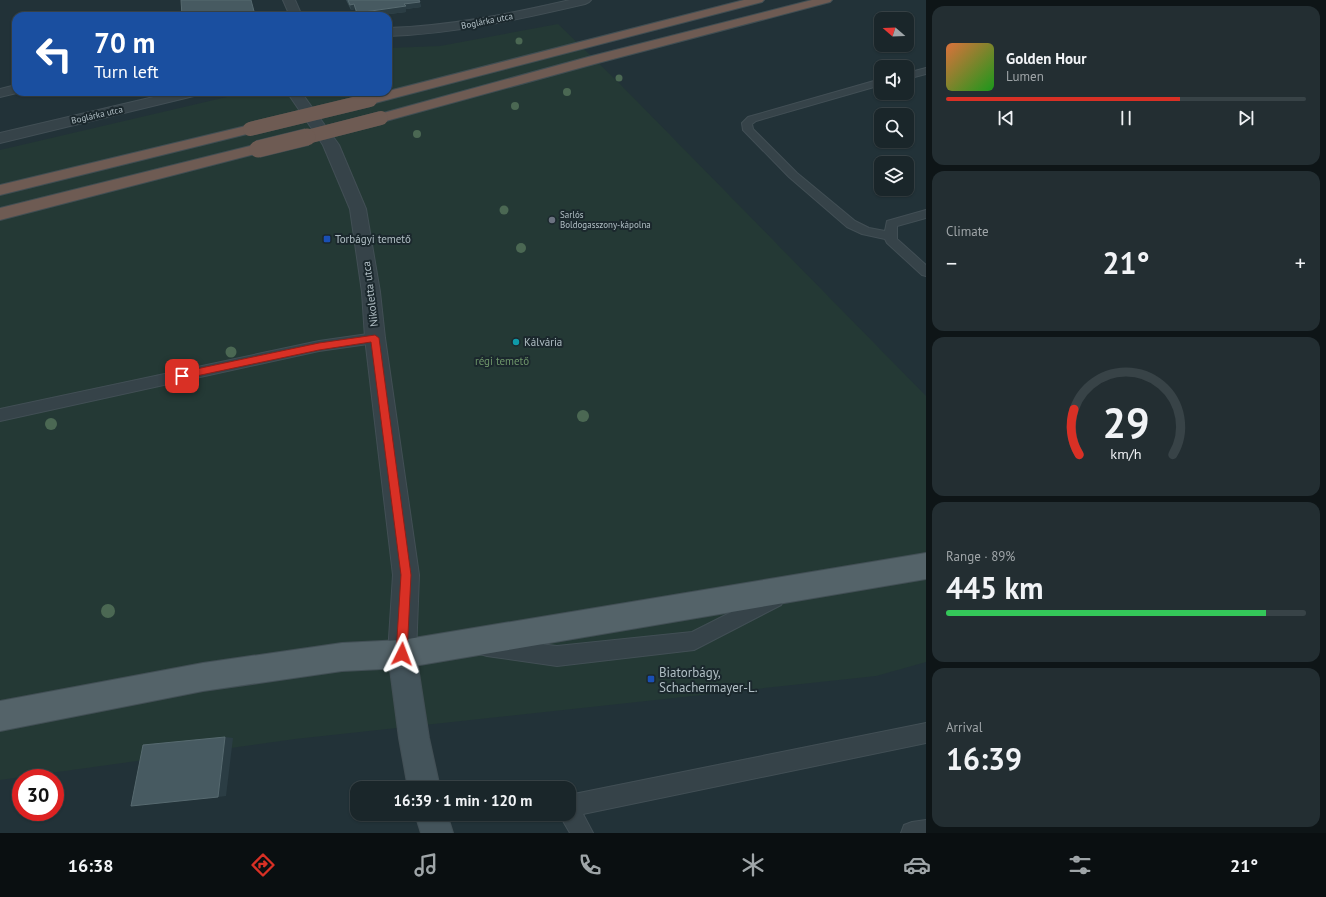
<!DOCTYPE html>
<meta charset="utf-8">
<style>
body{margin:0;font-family:"PT Sans",sans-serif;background:#232e32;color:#f1f3f6;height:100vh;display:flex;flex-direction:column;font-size:15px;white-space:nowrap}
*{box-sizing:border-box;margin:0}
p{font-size:13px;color:#9fa5a8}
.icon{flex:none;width:22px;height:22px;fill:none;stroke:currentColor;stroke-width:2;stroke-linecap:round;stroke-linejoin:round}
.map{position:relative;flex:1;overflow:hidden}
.details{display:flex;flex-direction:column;gap:6px;padding:6px;background:#0e1517;width:400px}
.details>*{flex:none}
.hud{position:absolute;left:12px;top:12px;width:380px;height:84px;border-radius:12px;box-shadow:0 1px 3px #0004,0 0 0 1px #384347;background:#1a4fa0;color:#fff;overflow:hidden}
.needle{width:26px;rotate:289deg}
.fabs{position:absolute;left:874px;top:12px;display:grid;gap:8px}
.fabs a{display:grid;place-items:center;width:40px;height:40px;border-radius:8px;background:#1a262a;box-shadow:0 1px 3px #0004,0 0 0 1px #384347;font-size:20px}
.speed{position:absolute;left:12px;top:769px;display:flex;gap:8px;font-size:20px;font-weight:700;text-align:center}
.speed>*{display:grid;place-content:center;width:52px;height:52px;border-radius:50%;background:#1a262a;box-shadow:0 1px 3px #0004,0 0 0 1px #384347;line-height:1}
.speed .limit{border:6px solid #d22;background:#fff;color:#111}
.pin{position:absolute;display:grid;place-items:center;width:34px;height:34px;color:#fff;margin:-17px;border-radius:8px;box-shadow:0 2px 6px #0006}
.me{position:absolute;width:44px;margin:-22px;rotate:3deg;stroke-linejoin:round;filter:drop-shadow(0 0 3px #0008)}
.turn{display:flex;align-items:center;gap:14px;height:84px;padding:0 16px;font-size:18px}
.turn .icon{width:52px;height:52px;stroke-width:2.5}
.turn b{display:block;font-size:28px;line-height:34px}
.big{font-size:30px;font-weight:800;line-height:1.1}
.details .widget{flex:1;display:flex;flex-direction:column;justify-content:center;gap:6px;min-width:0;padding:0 14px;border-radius:12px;background:#232e32}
.details .dial{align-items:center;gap:0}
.dial svg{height:104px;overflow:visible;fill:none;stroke:#384347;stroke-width:7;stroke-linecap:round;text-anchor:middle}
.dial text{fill:#f1f3f6;stroke:none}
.song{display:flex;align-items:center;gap:12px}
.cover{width:48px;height:48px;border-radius:6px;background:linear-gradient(135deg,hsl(20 70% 55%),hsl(120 70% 35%))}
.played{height:4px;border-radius:2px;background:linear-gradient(90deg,#d93025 65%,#384347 65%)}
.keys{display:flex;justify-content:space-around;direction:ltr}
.heat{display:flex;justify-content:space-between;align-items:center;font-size:22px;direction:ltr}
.charge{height:6px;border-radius:3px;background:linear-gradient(90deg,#34c759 89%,#384347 0)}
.trip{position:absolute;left:350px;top:781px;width:226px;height:40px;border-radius:12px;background:#1a262a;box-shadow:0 1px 3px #0004,0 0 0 1px #384347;font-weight:800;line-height:40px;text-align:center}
.tab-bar{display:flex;height:64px;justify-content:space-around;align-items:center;background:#0a0f11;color:#9fa5a8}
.tab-bar .icon{width:28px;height:28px}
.tab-bar .on{color:#d93025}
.tab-bar b{font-size:18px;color:#f1f3f6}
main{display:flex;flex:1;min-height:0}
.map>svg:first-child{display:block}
.green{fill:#243935}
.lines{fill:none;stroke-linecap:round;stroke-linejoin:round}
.lane-casing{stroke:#424f55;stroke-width:2}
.street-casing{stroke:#424f55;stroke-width:2}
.secondary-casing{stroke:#424f55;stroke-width:2}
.primary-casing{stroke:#424f55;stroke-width:2}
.highway-casing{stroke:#414e53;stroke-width:2}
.lane{fill:#364349;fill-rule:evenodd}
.street{fill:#364349;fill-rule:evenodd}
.secondary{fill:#44545b;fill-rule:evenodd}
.primary{fill:#546369;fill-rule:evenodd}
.highway{fill:#6e5b53;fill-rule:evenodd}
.highway-bridge-far1-casing{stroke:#414e53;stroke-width:14;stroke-linecap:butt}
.highway-bridge-casing{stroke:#414e53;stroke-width:18;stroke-linecap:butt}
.highway-bridge-far1{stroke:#6e5b53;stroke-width:14}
.highway-bridge{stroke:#6e5b53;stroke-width:17}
.tree{fill:#4b6853}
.wall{fill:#3a4e54}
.shaded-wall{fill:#2b3d44}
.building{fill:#475a61;stroke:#576a70}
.route{fill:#d93025;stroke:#8d1f18}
.worship-dot{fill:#6b7280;stroke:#1b282d;stroke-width:1.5}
.transit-dot{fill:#1a4fb4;stroke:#1b282d;stroke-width:1.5}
.culture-dot{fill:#0f9aa8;stroke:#1b282d;stroke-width:1.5}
.labels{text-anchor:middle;stroke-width:4;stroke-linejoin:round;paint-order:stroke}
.far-street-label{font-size:9px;fill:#b1bfc5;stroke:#1b282d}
.far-poi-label{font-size:9px;fill:#b1bfc5;stroke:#1b282d;text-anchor:start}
.poi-label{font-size:11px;fill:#b1bfc5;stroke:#1b282d;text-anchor:start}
.street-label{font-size:11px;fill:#b1bfc5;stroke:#1b282d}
.park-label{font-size:11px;fill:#6d9469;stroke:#1b282d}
.near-poi-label{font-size:13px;fill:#b1bfc5;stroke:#1b282d;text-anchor:start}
</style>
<main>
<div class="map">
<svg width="926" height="833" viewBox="0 0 926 833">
<rect width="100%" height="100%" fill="#223238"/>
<!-- green -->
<path class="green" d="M558,24L618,82L926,396V662L876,676L295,739L0,780V150L231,96L282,92H388V48L440,46Z"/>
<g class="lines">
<defs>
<path id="lane" d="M926,68V74L907,79V73Z
M881,79V85L756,121L752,124L753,129L797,173L855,221L869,228L885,231L887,221L926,210V218L897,226V239L926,265V276L922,275L887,243L885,239L862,234L847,227L789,177L743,130L742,123L748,117Z
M375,333L380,334L382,338L380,342L375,343L319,351L0,421V409L319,341Z
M775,590L781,593L784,599L781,605L694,650L557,666L487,656L480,654L478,647L480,640L487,638L557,646L692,632Z
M926,723V743L583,814L593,833H570L559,814H569V795Z
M926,820V833H901L904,825L912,822Z"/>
<path id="street" d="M283,0H295L302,16H290Z
M570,0H591L589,2L585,4C520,19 455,34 388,36V28C450,26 509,14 570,0Z
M16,85V92H21L0,97V89Z
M175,92H200L198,95L0,143V133Z
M287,92H301L339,145L366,209L380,292L385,338L419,575L416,654L412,664L402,668L392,664L388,654L393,575L365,338L362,292L350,209L323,145Z"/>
<path id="secondary" d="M402,640L412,644L416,654L429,738L440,788H408L399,738L388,654L392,644Z
M415,814H447L453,833H421Z"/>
<path id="primary" d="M926,553V579L402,668L342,671L203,691L0,731V701L203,663L342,643L402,640Z"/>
<path id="highway" d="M744,0H764L762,2L375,103L370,104L365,103L363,100L365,97Z
M812,0H832L830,2L598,63L386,121L381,122L376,121L374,118L376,115L588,57Z
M250,125L255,126L257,129L255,132L0,195V185Z
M258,144L263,146L266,149L263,152L0,220V208Z"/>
</defs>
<!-- lane casing -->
<use href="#lane" class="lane-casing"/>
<!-- street casing -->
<use href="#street" class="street-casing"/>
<!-- secondary casing -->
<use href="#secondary" class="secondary-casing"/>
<!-- primary casing -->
<use href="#primary" class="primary-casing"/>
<!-- highway casing -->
<use href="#highway" class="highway-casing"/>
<!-- lane -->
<use href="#lane" class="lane"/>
<!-- street -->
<use href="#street" class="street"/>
<!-- secondary -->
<use href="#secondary" class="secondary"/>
<!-- primary -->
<use href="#primary" class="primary"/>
<!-- highway -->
<use href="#highway" class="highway"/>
<defs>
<path id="highway-bridge-far1" d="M250,129L370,100
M303,138L381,118"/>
<path id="highway-bridge" d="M258,149L307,137"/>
</defs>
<!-- highway-bridge-far1 casing -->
<use href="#highway-bridge-far1" class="highway-bridge-far1-casing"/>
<!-- highway-bridge casing -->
<use href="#highway-bridge" class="highway-bridge-casing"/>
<!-- highway-bridge-far1 -->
<use href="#highway-bridge-far1" class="highway-bridge-far1"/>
<!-- highway-bridge -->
<use href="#highway-bridge" class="highway-bridge"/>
</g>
<!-- trees -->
<g class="tree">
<circle cx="519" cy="41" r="3.5"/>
<circle cx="619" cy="78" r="3.5"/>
<circle cx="567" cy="92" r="4"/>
<circle cx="515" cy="106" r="4"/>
<circle cx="417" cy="134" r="4"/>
<circle cx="504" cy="210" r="4.5"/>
<circle cx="521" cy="248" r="5"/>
<circle cx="231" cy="352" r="5.5"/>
<circle cx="583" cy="416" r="6"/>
<circle cx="51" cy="424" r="6"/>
<circle cx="108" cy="611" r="7"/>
</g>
<!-- wall -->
<path class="wall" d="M346,0H419L421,7L406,9V12L373,16H357L355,9L351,10Z"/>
<!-- shaded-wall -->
<path class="shaded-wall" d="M420,2L421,7L406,9V12L373,16H358L357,13L404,4Z
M354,4L355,9L351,10L350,5Z
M225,737L233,738L226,796L218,797Z"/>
<!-- building -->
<path class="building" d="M181,0H251L255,15L249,16H182Z
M348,0H419L420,2L404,4L406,6L357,13L354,4L350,5Z
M225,737L218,797L131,806L143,745Z"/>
<!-- route -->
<path class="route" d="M375,335L379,338L411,575L407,654L406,658L402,660L398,658L396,654L401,575L371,342L319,350L182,379L178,376L182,372L319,343Z"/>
<!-- markers -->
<circle class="worship-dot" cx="552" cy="220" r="4"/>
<g class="transit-dot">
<rect x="323" y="235" width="8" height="8" rx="2"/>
<rect x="647" y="675" width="8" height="8" rx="2"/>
</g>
<circle class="culture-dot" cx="516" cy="342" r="4"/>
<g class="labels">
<!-- far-street labels -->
<g class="far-street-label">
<text transform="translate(487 21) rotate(-11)" y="3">Boglárka utca</text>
<text transform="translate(97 115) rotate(-13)" y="3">Boglárka utca</text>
</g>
<!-- far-poi labels -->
<g class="far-poi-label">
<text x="560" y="218">Sarlós<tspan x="560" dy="10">Boldogasszony-kápolna</tspan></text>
</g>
<!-- poi labels -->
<g class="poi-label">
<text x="335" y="243">Torbágyi temető</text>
<text x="524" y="346">Kálvária</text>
</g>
<!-- street labels -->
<g class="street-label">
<text transform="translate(370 294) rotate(-97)" y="4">Nikoletta utca</text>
</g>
<!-- park labels -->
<g class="park-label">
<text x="502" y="365">régi temető</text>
</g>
<!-- near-poi labels -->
<g class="near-poi-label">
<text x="659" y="677">Biatorbágy,<tspan x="659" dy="15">Schachermayer-L.</tspan></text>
</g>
</g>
</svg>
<div class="fabs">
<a><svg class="needle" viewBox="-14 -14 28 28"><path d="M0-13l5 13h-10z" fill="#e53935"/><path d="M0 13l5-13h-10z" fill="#9fa5a8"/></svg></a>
<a><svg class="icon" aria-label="sound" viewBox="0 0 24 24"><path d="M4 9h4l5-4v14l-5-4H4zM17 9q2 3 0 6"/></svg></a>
<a><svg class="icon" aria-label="search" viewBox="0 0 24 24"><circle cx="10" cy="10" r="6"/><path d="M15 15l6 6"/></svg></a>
<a><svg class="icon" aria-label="layers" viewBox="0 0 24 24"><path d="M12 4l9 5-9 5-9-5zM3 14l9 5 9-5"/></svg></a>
</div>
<div class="speed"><div class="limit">30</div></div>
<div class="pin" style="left:182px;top:376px;background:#d93025"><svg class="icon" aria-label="arrive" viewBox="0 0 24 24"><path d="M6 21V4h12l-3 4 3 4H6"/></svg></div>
<svg class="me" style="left:402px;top:654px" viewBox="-20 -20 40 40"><path d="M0-17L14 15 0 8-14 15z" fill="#d93025" stroke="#fff" stroke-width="4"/></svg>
<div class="trip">16:39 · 1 min · 120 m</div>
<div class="hud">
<div class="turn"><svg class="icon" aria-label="left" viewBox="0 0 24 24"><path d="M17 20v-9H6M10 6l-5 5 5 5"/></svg><div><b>70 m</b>Turn left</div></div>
</div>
</div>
<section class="details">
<div class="widget">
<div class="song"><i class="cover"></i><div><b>Golden Hour</b><p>Lumen</p></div></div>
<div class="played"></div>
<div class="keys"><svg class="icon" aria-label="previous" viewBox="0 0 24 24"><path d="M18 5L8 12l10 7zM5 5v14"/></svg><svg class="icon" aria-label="pause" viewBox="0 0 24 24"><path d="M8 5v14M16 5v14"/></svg><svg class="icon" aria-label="next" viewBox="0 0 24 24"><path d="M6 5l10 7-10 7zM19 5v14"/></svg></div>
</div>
<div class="widget"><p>Climate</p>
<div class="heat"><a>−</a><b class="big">21°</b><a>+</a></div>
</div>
<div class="widget dial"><svg viewBox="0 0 100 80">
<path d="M14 69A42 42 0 1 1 86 69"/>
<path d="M14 69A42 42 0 0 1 10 34" stroke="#d93025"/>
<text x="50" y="56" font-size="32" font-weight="700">29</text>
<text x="50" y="72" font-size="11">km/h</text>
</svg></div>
<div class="widget"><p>Range · 89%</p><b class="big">445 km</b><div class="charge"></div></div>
<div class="widget"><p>Arrival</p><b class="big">16:39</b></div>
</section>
</main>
<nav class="tab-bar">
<b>16:38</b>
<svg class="icon on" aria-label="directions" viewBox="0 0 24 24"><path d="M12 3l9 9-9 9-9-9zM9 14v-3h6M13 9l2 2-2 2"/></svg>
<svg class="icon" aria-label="music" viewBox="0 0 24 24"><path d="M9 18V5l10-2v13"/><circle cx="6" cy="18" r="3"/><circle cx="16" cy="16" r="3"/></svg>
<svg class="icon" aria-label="phone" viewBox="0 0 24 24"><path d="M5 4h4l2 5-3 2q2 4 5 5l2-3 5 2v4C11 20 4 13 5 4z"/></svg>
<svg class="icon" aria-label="climate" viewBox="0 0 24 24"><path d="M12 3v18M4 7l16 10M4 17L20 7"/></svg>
<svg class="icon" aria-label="car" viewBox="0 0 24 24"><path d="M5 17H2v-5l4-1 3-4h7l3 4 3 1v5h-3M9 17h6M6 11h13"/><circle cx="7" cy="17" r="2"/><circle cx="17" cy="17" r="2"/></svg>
<svg class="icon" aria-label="filters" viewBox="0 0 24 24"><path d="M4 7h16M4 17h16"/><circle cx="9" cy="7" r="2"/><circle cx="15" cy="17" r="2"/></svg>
<b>21°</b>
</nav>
